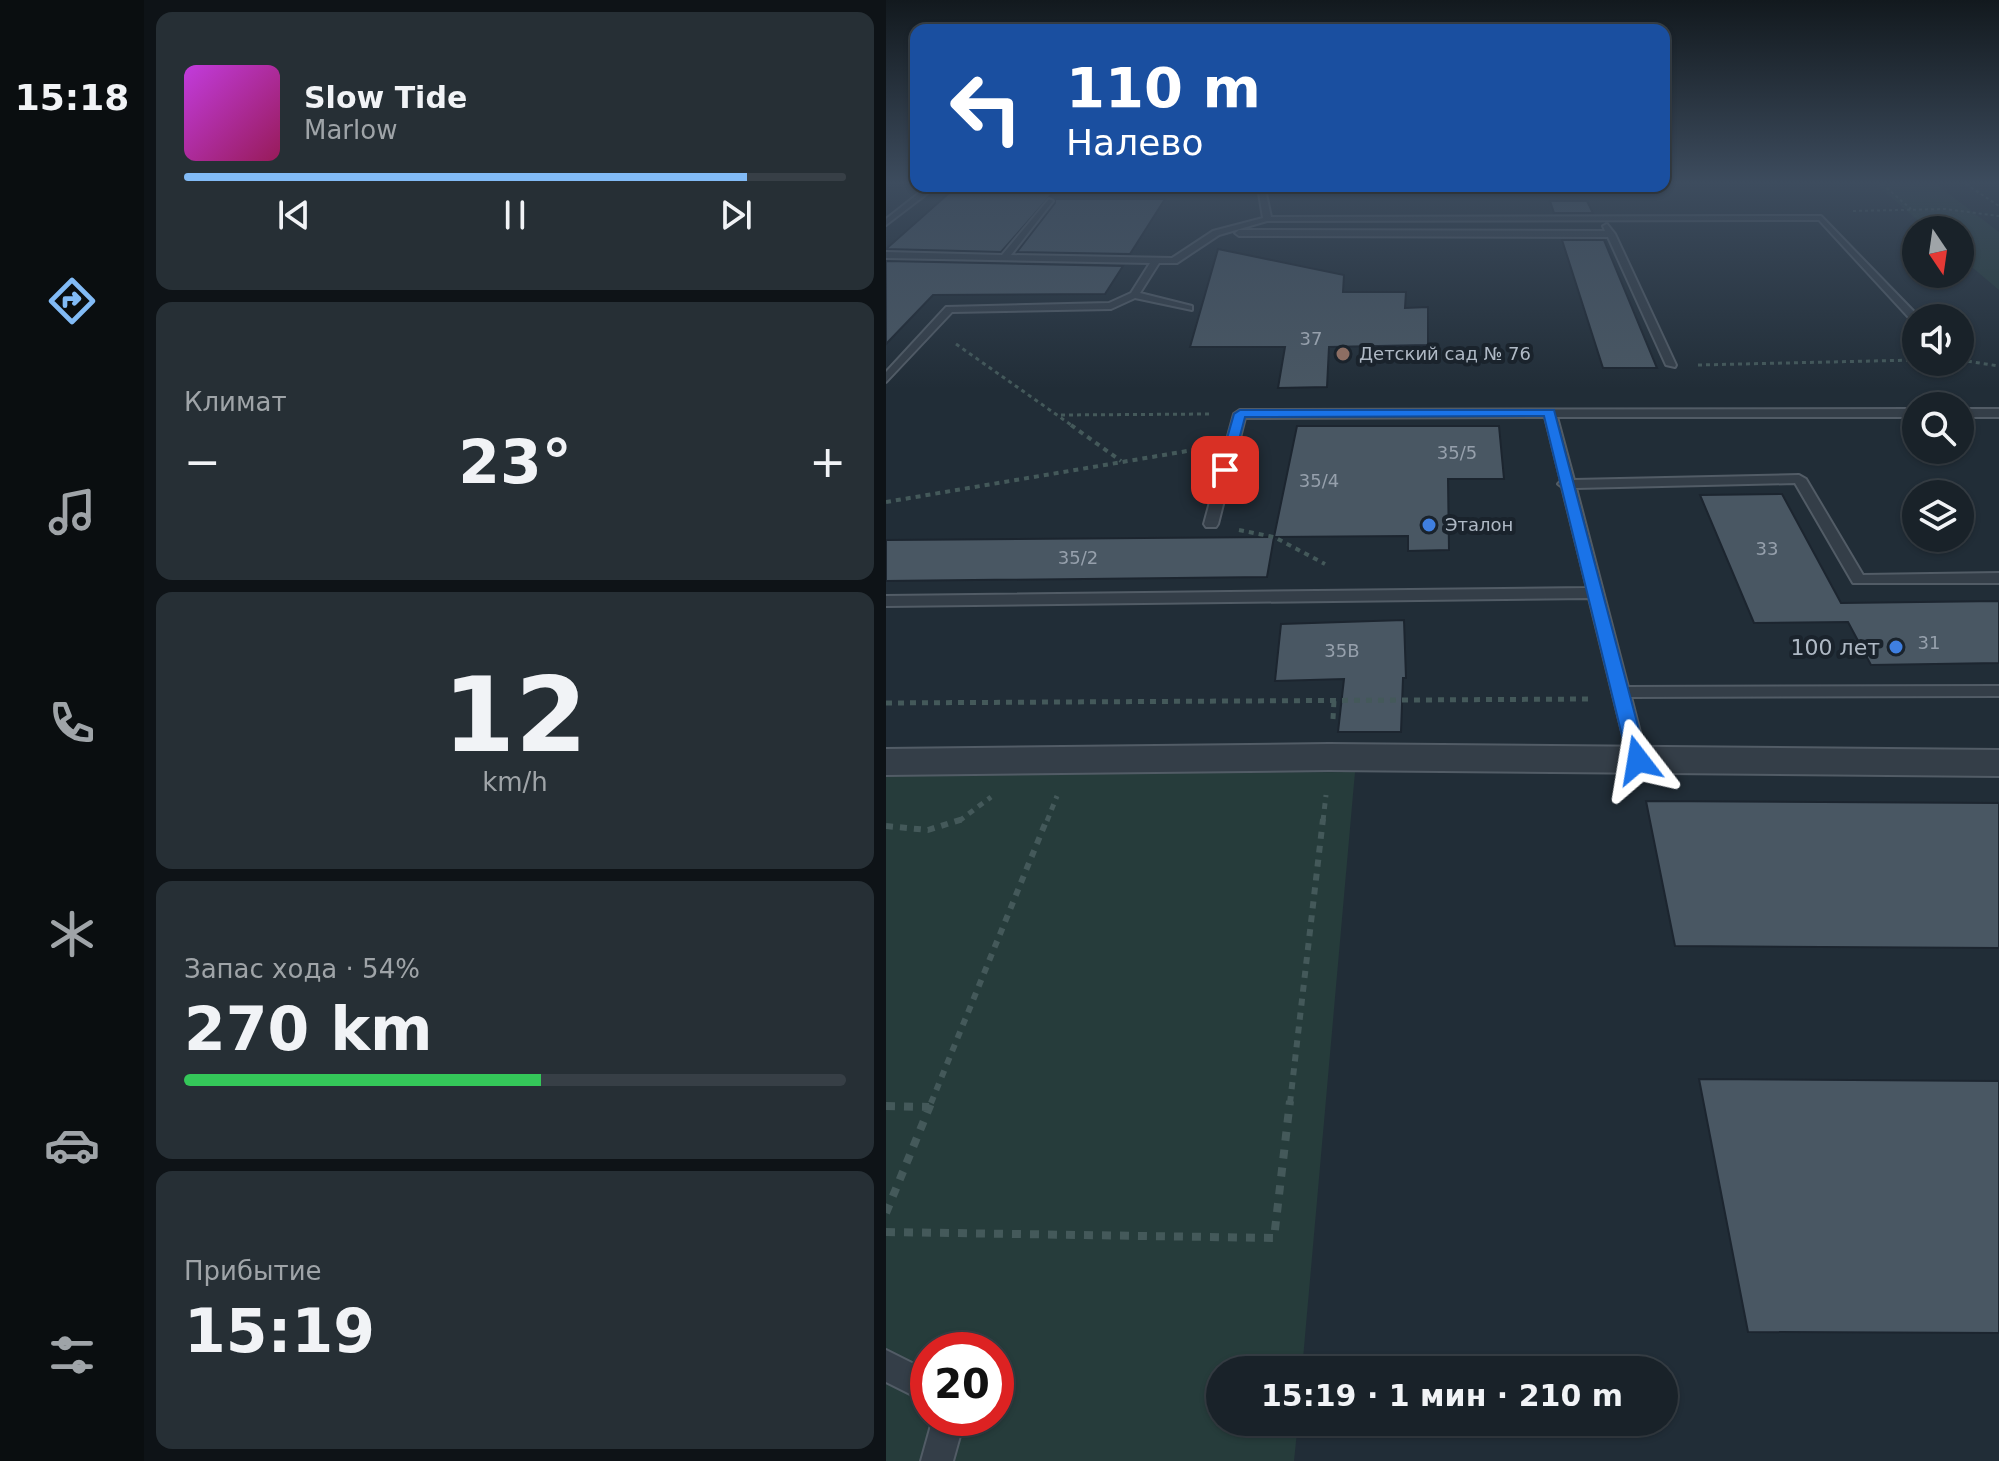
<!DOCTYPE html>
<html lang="ru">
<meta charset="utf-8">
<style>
body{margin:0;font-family:"DejaVu Sans",sans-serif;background:#262f35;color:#f1f3f6;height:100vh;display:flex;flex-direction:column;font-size:30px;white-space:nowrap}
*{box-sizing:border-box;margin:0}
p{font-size:26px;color:#9fa4a8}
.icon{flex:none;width:44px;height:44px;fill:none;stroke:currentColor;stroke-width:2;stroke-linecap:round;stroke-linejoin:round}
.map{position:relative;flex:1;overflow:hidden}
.details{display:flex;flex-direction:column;gap:12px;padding:12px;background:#0e1317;width:742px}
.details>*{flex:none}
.banner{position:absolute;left:24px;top:24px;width:760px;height:168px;border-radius:16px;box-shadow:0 2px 6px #0004,0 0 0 2px #373f46;background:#1a4fa0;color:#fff;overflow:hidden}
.needle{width:52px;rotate:167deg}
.fabs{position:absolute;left:1016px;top:216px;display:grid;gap:16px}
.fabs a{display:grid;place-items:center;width:72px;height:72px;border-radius:50%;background:#192229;box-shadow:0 2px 6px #0004,0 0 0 2px #373f46;font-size:40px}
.speed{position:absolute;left:24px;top:1332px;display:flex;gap:16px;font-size:40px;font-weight:700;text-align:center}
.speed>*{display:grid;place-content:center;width:104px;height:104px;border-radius:50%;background:#192229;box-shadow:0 2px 6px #0004,0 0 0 2px #373f46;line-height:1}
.speed .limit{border:12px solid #d22;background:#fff;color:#111}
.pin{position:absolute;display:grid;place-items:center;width:68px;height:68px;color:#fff;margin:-34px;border-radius:16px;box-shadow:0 4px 12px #0006}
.me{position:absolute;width:88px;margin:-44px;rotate:346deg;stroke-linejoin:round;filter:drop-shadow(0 0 6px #0008)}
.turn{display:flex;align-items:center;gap:28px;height:168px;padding:0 24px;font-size:36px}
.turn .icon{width:104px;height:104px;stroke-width:2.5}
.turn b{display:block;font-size:56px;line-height:68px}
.big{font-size:60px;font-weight:600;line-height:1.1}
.details .card{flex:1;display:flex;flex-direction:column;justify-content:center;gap:12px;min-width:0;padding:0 28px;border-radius:16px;background:#262f35}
.details .dial{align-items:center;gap:0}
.dial b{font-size:104px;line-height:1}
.song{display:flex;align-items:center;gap:24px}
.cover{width:96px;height:96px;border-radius:12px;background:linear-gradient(135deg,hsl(290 70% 55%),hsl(330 70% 35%))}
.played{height:8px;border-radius:4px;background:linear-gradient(90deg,#82bbf6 85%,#373f46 85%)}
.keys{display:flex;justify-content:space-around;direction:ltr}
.heat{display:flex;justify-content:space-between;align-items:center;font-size:44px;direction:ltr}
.charge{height:12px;border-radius:6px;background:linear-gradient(90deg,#34c759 54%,#373f46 0)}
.trip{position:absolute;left:320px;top:1356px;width:472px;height:80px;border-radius:40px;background:#192229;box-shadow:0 2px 6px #0004,0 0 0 2px #373f46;font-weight:600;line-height:80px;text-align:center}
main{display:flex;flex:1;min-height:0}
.menu{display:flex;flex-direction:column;width:144px;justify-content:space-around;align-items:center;background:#0a0e10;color:#9fa4a8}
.menu .icon{width:56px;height:56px}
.menu .active{color:#82bbf6}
.menu b{font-size:36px;color:#f1f3f6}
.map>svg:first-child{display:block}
.green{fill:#263c3b;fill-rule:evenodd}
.building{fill:#495763;stroke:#1c252f;stroke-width:2}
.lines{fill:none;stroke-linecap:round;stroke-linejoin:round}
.lane-casing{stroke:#525c66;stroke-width:4}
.street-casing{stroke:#525c66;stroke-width:4}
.path-far5{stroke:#44595a;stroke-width:2;stroke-dasharray:3 3;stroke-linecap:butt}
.path-far4{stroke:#44595a;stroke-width:3;stroke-dasharray:4 4;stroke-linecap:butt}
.path-far3{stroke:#44595a;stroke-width:4;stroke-dasharray:5 5;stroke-linecap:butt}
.path-far2{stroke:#44595a;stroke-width:5;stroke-dasharray:6 6;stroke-linecap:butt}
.path-far1{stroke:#44595a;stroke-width:6;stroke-dasharray:7 7;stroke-linecap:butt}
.path{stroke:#44595a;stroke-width:8;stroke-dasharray:9 9;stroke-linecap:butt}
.lane{fill:#343e48;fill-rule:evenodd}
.street{fill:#343e48;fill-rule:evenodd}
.route{fill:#1a73e8;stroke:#114b97;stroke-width:2}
.education-dot{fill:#8d6e63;stroke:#1a232c;stroke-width:3}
.shop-dot{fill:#3f7fe0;stroke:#1a232c;stroke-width:3}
.labels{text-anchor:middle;stroke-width:8;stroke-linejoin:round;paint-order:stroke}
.number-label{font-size:18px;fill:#96a0ac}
.far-poi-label{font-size:18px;fill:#afb9c5;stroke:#1a232c;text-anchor:start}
.poi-label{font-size:22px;fill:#afb9c5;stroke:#1a232c;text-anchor:end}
</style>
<main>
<nav class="menu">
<b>15:18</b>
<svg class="icon active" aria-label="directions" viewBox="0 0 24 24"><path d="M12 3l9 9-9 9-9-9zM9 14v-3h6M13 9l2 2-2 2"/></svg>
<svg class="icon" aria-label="music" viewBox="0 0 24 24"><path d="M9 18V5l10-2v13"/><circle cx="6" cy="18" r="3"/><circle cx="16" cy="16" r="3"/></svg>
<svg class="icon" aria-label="phone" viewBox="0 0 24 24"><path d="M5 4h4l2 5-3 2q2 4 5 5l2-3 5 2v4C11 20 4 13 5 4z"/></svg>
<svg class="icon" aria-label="climate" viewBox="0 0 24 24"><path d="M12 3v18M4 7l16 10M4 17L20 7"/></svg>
<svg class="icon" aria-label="car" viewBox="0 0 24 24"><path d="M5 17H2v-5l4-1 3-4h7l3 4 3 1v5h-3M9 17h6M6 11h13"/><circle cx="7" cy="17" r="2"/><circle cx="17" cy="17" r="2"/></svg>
<svg class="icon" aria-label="filters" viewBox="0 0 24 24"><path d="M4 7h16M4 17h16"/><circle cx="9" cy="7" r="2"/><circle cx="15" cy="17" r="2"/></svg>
</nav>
<section class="details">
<div class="card">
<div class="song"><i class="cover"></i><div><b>Slow Tide</b><p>Marlow</p></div></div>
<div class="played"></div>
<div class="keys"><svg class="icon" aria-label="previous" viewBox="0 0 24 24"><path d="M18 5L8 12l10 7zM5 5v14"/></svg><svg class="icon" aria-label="pause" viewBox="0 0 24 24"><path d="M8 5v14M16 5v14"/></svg><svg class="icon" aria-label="next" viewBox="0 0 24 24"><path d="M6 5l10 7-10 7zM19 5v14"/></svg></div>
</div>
<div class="card"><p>Климат</p>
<div class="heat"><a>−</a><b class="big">23°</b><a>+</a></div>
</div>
<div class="card dial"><b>12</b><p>km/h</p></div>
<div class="card"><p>Запас хода · 54%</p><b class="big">270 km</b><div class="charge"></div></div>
<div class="card"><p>Прибытие</p><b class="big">15:19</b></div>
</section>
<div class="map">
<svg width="1113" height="1461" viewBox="0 0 1113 1461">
<rect width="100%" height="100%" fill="#212d37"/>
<!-- green -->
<path class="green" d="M990,184H1050L1113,232V290L1074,257V230H1043Z
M469,772L416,1370H334V1422H412L408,1461H0V774ZM42,1350H110V1418H42Z"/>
<!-- building -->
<path class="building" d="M71,186H173L115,252L0,249Z
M169,199H279L244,254L131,252L169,203Z
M664,201H701L707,213H668Z
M676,240H718L771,368H717Z
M332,249L458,275L457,292H520L519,308L542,307V345L443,347L441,387L392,388L399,347H304Z
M0,261L237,266L219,294L47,295L0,344Z
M411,426H613L618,479H562L563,550L522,551V536L388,537Z
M896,494L955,603L1113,601V663L985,665L962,622L868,623L814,495Z
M388,537L381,577L0,581V540Z
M518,620L520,678H517L515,732H452L458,679L389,681L395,624Z
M760,801L1113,803V948L789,946Z
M813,1079L1113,1081V1333L862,1332Z"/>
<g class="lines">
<defs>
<path id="lane" d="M42,186H51L0,225V219Z
M372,187L379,189L385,217L935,216L1034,318L1026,321L933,220L381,221L333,235L291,263H273L254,293L306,306V310L249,298L225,309L66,312L0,382V372L60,307L223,303L245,293L264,263L0,258V252L116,255L163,199L167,201L125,255L286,258L327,231L377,218Z
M721,224L729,234L790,365L789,367L780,365L722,237L353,236L349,233L353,230L719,231L717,226Z
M1030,409V417H671L688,480L913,475L920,479L977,575L1113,573V583H967L909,483L690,488L742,687L1113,686V696L745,697L761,760L752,766L743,760L703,598L0,606V596L701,588L676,487L672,484L675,481L659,417L359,418L332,524L330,527H320L318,524L348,414L354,410Z
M1074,409H1113V417H1074Z
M0,1350L42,1371V1403L0,1382Z
M47,1418H79L67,1461H35Z"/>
<path id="street" d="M443,744L1113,750V776L443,770L0,775V749Z"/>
</defs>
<!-- lane casing -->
<use href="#lane" class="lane-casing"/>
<!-- street casing -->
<use href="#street" class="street-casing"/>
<!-- path-far5 -->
<path class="path-far5" d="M996,184L1025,209
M1080,184L1113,206
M967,211L1059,209L1113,216"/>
<!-- path-far4 -->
<path class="path-far4" d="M70,344L188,427
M1074,360L1113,366
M812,365L1030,360
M175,415L325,414"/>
<!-- path-far3 -->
<path class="path-far3" d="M185,425L235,461
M0,502L313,449
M353,530L388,537L439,564"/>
<!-- path-far2 -->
<path class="path-far2" d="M0,703L703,699
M447,719L448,700
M73,821L105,797
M161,821L171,796
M437,821L440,795"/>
<!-- path-far1 -->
<path class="path-far1" d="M0,826L42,830L77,819
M45,1103L161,819
M404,1103L437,819"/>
<!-- path -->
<path class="path" d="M0,1106L43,1107
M0,1213L46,1101
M0,1232L388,1238L404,1101"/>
<!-- lane -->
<use href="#lane" class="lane"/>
<!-- street -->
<use href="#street" class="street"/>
</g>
<!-- sky -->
<linearGradient id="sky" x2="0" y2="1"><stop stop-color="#12191e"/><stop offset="0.47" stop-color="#3d4c5e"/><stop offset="1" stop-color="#3d4c5e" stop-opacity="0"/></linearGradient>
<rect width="1113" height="389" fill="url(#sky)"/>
<!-- route -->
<path class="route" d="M354,410H668L761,760L758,764H745L742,760L658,416L359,417L345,470L334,473L332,470L348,414Z"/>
<!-- markers -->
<circle class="education-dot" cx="457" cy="354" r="8"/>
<g class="shop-dot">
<circle cx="543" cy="525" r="8"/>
<circle cx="1010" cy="647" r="8"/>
</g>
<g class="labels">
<!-- number labels -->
<g class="number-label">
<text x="425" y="345">37</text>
<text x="571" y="459">35/5</text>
<text x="433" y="487">35/4</text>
<text x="881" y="555">33</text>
<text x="192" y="564">35/2</text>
<text x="1043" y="649">31</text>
<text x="456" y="657">35В</text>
</g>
<!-- far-poi labels -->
<g class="far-poi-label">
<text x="473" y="360">Детский сад № 76</text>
<text x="559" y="531">Эталон</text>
</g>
<!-- poi labels -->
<g class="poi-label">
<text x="994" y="655">100 лет</text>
</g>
</g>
</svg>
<div class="fabs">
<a><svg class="needle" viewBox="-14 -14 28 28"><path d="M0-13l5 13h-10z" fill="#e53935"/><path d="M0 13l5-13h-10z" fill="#9fa4a8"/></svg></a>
<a><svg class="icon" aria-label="sound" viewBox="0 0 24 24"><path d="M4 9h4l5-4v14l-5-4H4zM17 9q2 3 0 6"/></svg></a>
<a><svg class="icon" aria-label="search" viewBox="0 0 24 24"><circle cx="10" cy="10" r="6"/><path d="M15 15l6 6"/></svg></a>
<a><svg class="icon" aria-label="layers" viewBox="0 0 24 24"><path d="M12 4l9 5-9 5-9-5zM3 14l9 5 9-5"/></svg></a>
</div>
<div class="speed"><div class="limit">20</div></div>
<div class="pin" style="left:339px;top:470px;background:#d93025"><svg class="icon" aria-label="arrive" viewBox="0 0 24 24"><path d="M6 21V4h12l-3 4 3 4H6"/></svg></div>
<svg class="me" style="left:752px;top:760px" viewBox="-20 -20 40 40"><path d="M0-17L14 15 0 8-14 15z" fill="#1a73e8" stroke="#fff" stroke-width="4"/></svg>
<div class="trip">15:19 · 1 мин · 210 m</div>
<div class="banner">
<div class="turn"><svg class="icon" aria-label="left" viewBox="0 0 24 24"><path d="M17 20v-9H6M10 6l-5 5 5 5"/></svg><div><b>110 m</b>Налево</div></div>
</div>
</div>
</main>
